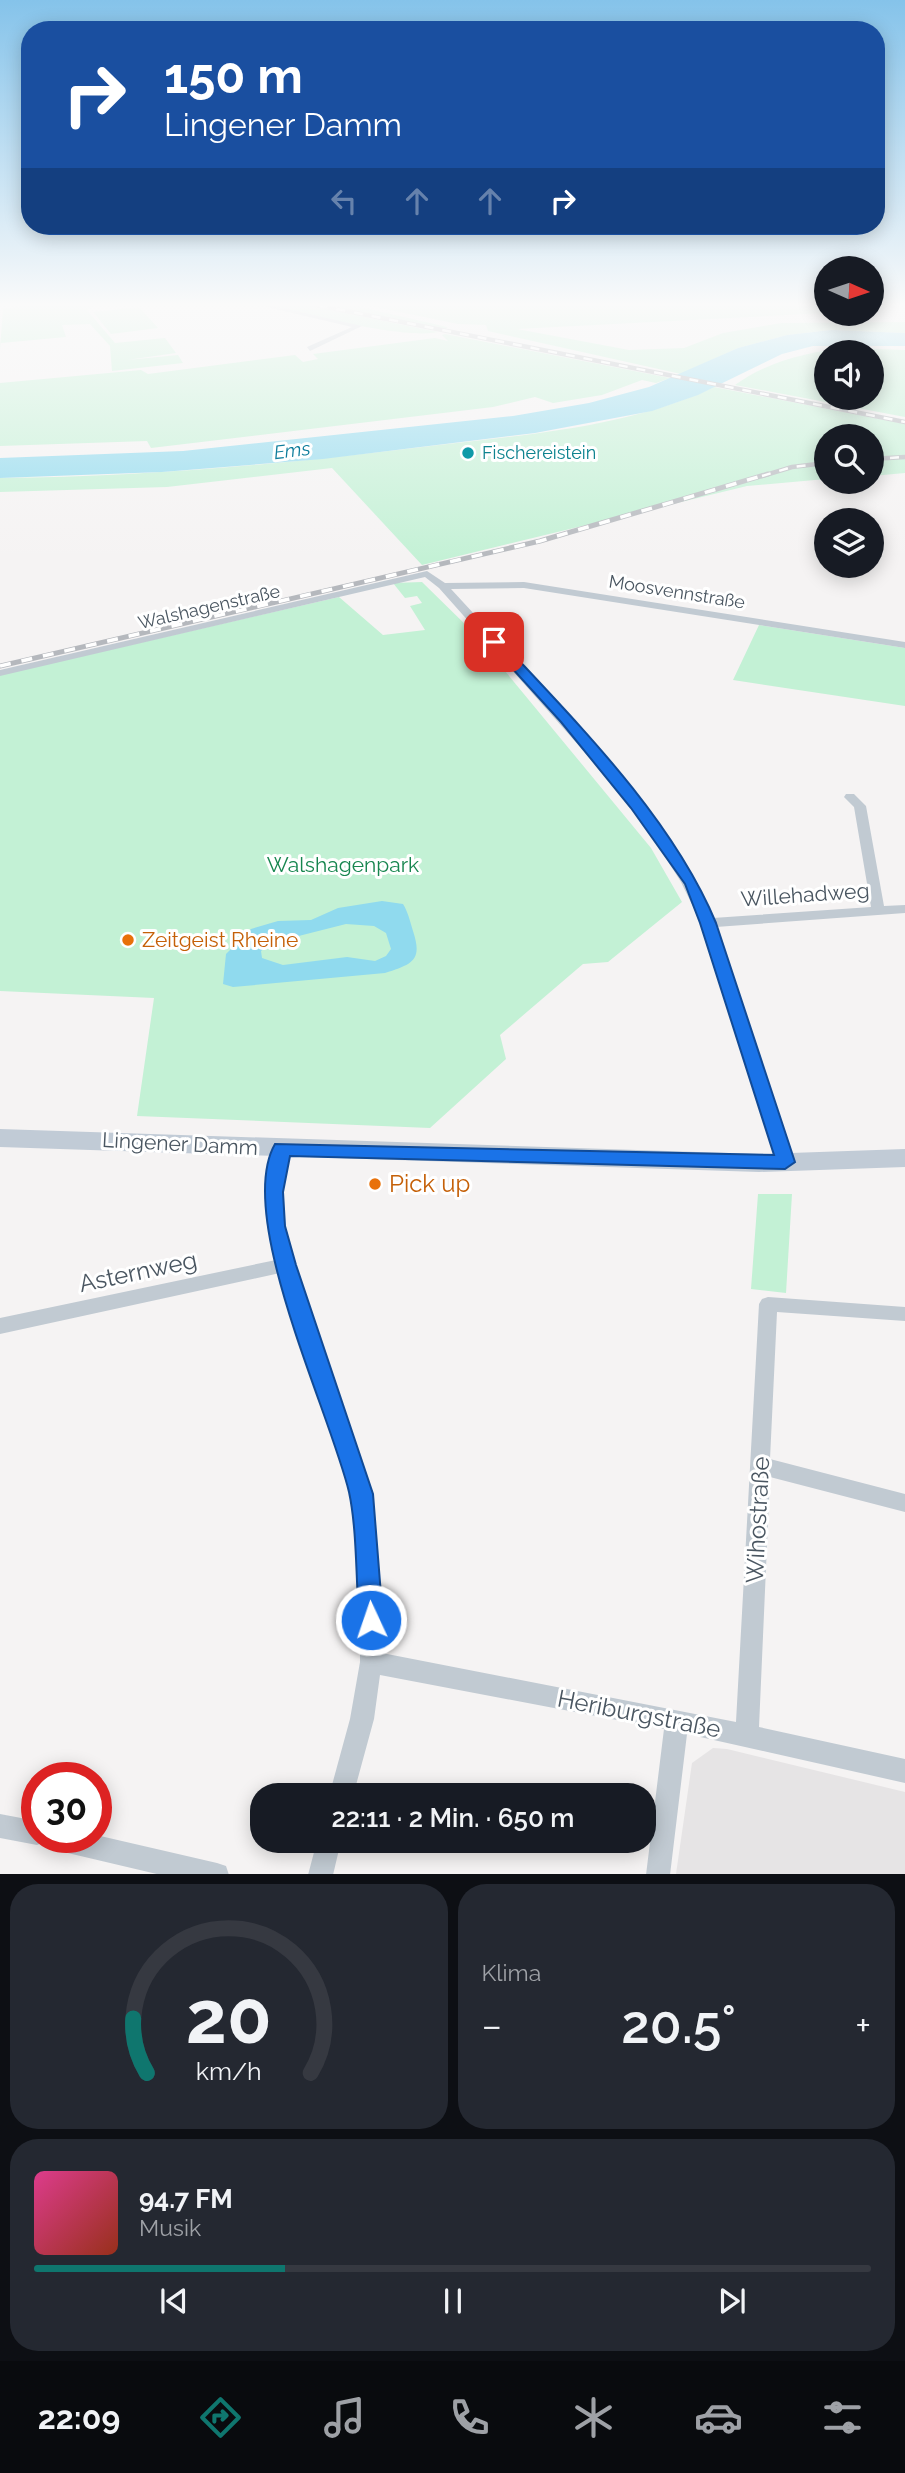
<!DOCTYPE html>
<html lang="de">
<meta charset="utf-8">
<style>
body{margin:0;font-family:Raleway,sans-serif;background:#242831;color:#f1f3f6;height:100vh;display:flex;flex-direction:column;font-size:26px;white-space:nowrap}
*{box-sizing:border-box;margin:0}
p{font-size:23px;color:#9ea1a6}
.icon{flex:none;width:38px;height:38px;fill:none;stroke:currentColor;stroke-width:2;stroke-linecap:round;stroke-linejoin:round}
.map{position:relative;height:1874px;overflow:hidden}
.side{display:flex;flex-direction:column;gap:10px;padding:10px;background:#0d0f14;flex:1}
.side>*{flex:none}
.guide{position:absolute;left:21px;top:21px;width:864px;height:214px;border-radius:28px;box-shadow:0 4px 18px #0003;background:#1a4fa0;color:#fff;overflow:hidden}
.needle{width:46px;rotate:93deg}
.tools{position:absolute;left:814px;top:256px;display:grid;gap:14px}
.tools a{display:grid;place-items:center;width:70px;height:70px;border-radius:50%;background:#171b24;box-shadow:0 4px 18px #0003;font-size:35px}
.speed{position:absolute;left:21px;top:1762px;display:flex;gap:14px;font-size:35px;font-weight:700;text-align:center}
.speed>*{display:grid;place-content:center;width:91px;height:91px;border-radius:50%;background:#171b24;box-shadow:0 4px 18px #0003;line-height:1}
.speed .limit{border:10px solid #d22;background:#fff;color:#111}
.pin{position:absolute;display:grid;place-items:center;width:60px;height:60px;color:#fff;margin:-30px;border-radius:14px;box-shadow:0 4px 10px #0006}
.me{position:absolute;width:77px;margin:-38px;rotate:357deg;stroke-linejoin:round;filter:drop-shadow(0 0 5px #0008)}
.turn{display:flex;align-items:center;gap:24px;height:147px;padding:0 28px;font-size:32px}
.turn .icon{width:91px;height:91px;stroke-width:2.5}
.turn b{display:block;font-size:49px;line-height:60px}
.lanes{display:flex;align-items:center;height:66px;padding:0 28px;background:#0003;justify-content:center;gap:35px;direction:ltr}
.lanes .off{opacity:.35}
.big{font-size:52px;font-weight:600;line-height:1.1}
.side .card{flex:1;display:flex;flex-direction:column;justify-content:center;gap:10px;min-width:0;padding:0 24px;border-radius:28px;background:#242831}
.side .dial{align-items:center;gap:0}
.dial svg{height:182px;overflow:visible;fill:none;stroke:#363941;stroke-width:7;stroke-linecap:round;text-anchor:middle}
.dial text{fill:#f1f3f6;stroke:none}
.song{display:flex;align-items:center;gap:21px}
.cover{width:84px;height:84px;border-radius:10px;background:linear-gradient(135deg,hsl(330 70% 55%),hsl(10 70% 35%))}
.played{height:7px;border-radius:4px;background:linear-gradient(90deg,#0f766e 30%,#363941 30%)}
.keys{display:flex;justify-content:space-around;direction:ltr}
.heat{display:flex;justify-content:space-between;align-items:center;font-size:38px;direction:ltr}
.side .tiles{flex:1;display:grid;gap:10px;grid-template-columns:1fr 1fr}
.card:last-child{grid-column:span 2}
.trip{position:absolute;left:250px;top:1783px;width:406px;height:70px;border-radius:28px;background:#171b24;box-shadow:0 4px 18px #0003;font-weight:600;line-height:70px;text-align:center}
.menu{display:flex;height:112px;justify-content:space-around;align-items:center;background:#090b0e;color:#9ea1a6}
.menu .icon{width:49px;height:49px}
.menu .current{color:#0f766e}
.menu b{font-size:32px;color:#f1f3f6}
.map>svg:first-child{display:block}
.education{fill:#e6e4e5}
.green{fill:#c3f1d5;fill-rule:evenodd}
.water{fill:#90daee;fill-rule:evenodd}
.lines{fill:none;stroke-linecap:round;stroke-linejoin:round}
.minor{fill:#c1cad2;fill-rule:evenodd}
.secondary{fill:#c1cbd6;fill-rule:evenodd}
.rail-far1-casing{stroke:#b5b8bd;stroke-width:4.5}
.rail-casing{stroke:#b5b8bd;stroke-width:5}
.rail-far1{stroke:#fff;stroke-width:2.5;stroke-dasharray:9;stroke-linecap:butt}
.rail{stroke:#fff;stroke-width:3.5;stroke-dasharray:11;stroke-linecap:butt}
.route{fill:#1a73e8;stroke:#114b97;stroke-width:2}
.culture-dot{fill:#0f9aa8;stroke:#fff;stroke-width:2.5}
.food-dot{fill:#e8710a;stroke:#fff;stroke-width:2.5}
.labels{text-anchor:middle;stroke-width:6;stroke-linejoin:round;paint-order:stroke}
.far-culture-label{font-size:18px;fill:#0d838f;stroke:#fff;text-anchor:start}
.far-street-label{font-size:18px;fill:#4a5661;stroke:#fff}
.far-water-label{font-size:19px;font-style:italic;fill:#0c7c9b;stroke:#fff}
.park-label{font-size:21px;fill:#17864f;stroke:#fff}
.street-label{font-size:21px;fill:#4a5661;stroke:#fff}
.food-label{font-size:21px;fill:#c56008;stroke:#fff;text-anchor:start}
.near-food-label{font-size:24px;fill:#c56008;stroke:#fff;text-anchor:start}
.near-street-label{font-size:24px;fill:#4a5661;stroke:#fff}
</style>
<div class="map">
<svg width="905" height="1875" viewBox="0 0 905 1875">
<rect width="100%" height="100%" fill="#f5f3f3"/>
<!-- education -->
<path class="education" d="M713,1748L727,1749L905,1792V1874H676L692,1763Z"/>
<!-- green -->
<path class="green" d="M48,302H116L101,303L87,310L115,343L165,338L176,353L127,360L178,355L183,363L112,371L110,346L90,324L62,325L66,337L1,343L0,349L3,309Z
M253,302H290L438,332C402,340 294,311 253,302Z
M311,302H339L447,327L446,329Z
M351,302H826V313L517,329L629,350L684,348L723,333L781,323L905,322V333L831,330L787,335L738,348L681,374L488,331L486,325L458,324Z
M139,307L158,328L111,334L93,312Z
M445,334L670,378L656,383L642,380L602,395L553,403L535,397L493,407L151,448L147,441L0,446V383L141,370L148,374L295,355L303,362L318,359L313,354L435,338L448,341L442,335Z
M850,348L905,350V417L735,385C769,361 809,351 850,348ZM826,352H872V397H826Z
M714,387L905,424V473L872,476V436H826V479L747,486L422,565L332,468L167,487L0,492V478C147,477 294,463 439,445C531,434 629,427 714,387Z
M422,582L472,631L651,848L682,902L608,962L583,964L500,1035L506,1059L430,1128L137,1116L154,998L0,991V675L339,597L383,635L425,630L410,606L422,603L417,596L405,598L393,583Z
M759,625L905,648V706L733,680Z
M758,1194H792L786,1293L751,1289Z"/>
<!-- water -->
<path class="water" d="M831,330L905,333V346H813L782,354L698,395L652,411L535,433L323,459L162,472L0,478V458L183,451L513,416L589,403L649,387L738,348L787,335Z
M382,901L403,904C408,912 410,921 413,931C423,961 412,964 385,973L233,987L223,984L226,954L251,929L278,921L311,920L338,908ZM346,924L374,926L386,933L391,949L386,956L375,961L347,957L283,965L262,958L261,951L271,943Z"/>
<g class="lines">
<!-- minor -->
<path class="minor" d="M245,302H256L362,326L310,351L307,347L352,327Z
M427,571L445,583L524,582L905,642V648L524,588L451,589C502,644 553,699 602,756C644,806 686,858 713,918L871,907L854,807L844,797L846,794H854L866,806L884,906L905,905V913L716,927L793,1162L791,1166L785,1168L779,1166L777,1162L701,923L681,882L646,827L604,774L439,588L425,577L0,676V670Z
M282,1143L288,1145L290,1149L281,1193L285,1226L295,1265L371,1494L382,1599V1653L736,1722L759,1304L762,1299L768,1297L905,1307V1321L777,1312L770,1459L905,1494V1512L770,1477L759,1727L905,1759V1783L687,1734L670,1875H646L664,1729L380,1675L374,1719L353,1796H329L350,1719L360,1662V1599L351,1494L280,1273L0,1334V1318L276,1260L267,1226L265,1193L274,1149L276,1145Z
M0,1814L37,1821V1838H96V1835L217,1863L226,1866L229,1875H161L55,1850L46,1847L44,1842L37,1845L0,1838Z
M317,1841H341L333,1875H308Z"/>
<!-- secondary -->
<path class="secondary" d="M0,1129L759,1154L905,1149V1167L759,1172L0,1147Z"/>
<defs>
<path id="rail-far1" d="M301,302L905,422
M872,459L905,457
M762,476L792,467L826,463"/>
<path id="rail" d="M0,666L540,541L768,474"/>
</defs>
<!-- rail-far1 casing -->
<use href="#rail-far1" class="rail-far1-casing"/>
<!-- rail casing -->
<use href="#rail" class="rail-casing"/>
<!-- rail-far1 -->
<use href="#rail-far1" class="rail-far1"/>
<!-- rail -->
<use href="#rail" class="rail"/>
</g>
<!-- sky -->
<linearGradient id="sky" x2="0" y2="1"><stop stop-color="#85c3ea"/><stop offset="0.54" stop-color="#fafafa"/><stop offset="1" stop-color="#fafafa" stop-opacity="0"/></linearGradient>
<rect width="905" height="564" fill="url(#sky)"/>
<!-- route -->
<path class="route" d="M490,639H499C576,722 672,817 716,923L795,1162L785,1169L290,1156L283,1192L285,1226L296,1265L373,1494L383,1620L380,1628L371,1632L362,1628L359,1620C356,1581 357,1529 349,1492C330,1412 234,1215 275,1144L774,1155L700,923L685,884L631,808L561,722L490,644Z"/>
<!-- markers -->
<circle class="culture-dot" cx="468" cy="453" r="7"/>
<g class="food-dot">
<circle cx="128" cy="940" r="7"/>
<circle cx="375" cy="1184" r="7"/>
</g>
<g class="labels">
<!-- far-culture labels -->
<g class="far-culture-label">
<text x="482" y="459">Fischereistein</text>
</g>
<!-- far-street labels -->
<g class="far-street-label">
<text transform="translate(677 592) rotate(9)" y="6">Moosvennstraße</text>
<text transform="translate(209 607) rotate(-13)" y="6">Walshagenstraße</text>
</g>
<!-- far-water labels -->
<g class="far-water-label">
<text transform="translate(292 450) rotate(-7)" y="7">Ems</text>
</g>
<!-- park labels -->
<g class="park-label">
<text x="343" y="872">Walshagenpark</text>
</g>
<!-- street labels -->
<g class="street-label">
<text transform="translate(805 895) rotate(-4)" y="7">Willehadweg</text>
<text transform="translate(180 1144) rotate(3)" y="7">Lingener Damm</text>
</g>
<!-- food labels -->
<g class="food-label">
<text x="142" y="947">Zeitgeist Rheine</text>
</g>
<!-- near-food labels -->
<g class="near-food-label">
<text x="389" y="1192">Pick up</text>
</g>
<!-- near-street labels -->
<g class="near-street-label">
<text transform="translate(138 1272) rotate(-12)" y="8">Asternweg</text>
<text transform="translate(758 1520) rotate(-87)" y="8">Wihostraße</text>
<text transform="translate(639 1714) rotate(11)" y="8">Heriburgstraße</text>
</g>
</g>
</svg>
<div class="tools">
<a><svg class="needle" viewBox="-14 -14 28 28"><path d="M0-13l5 13h-10z" fill="#e53935"/><path d="M0 13l5-13h-10z" fill="#9ea1a6"/></svg></a>
<a><svg class="icon" aria-label="sound" viewBox="0 0 24 24"><path d="M4 9h4l5-4v14l-5-4H4zM17 9q2 3 0 6"/></svg></a>
<a><svg class="icon" aria-label="search" viewBox="0 0 24 24"><circle cx="10" cy="10" r="6"/><path d="M15 15l6 6"/></svg></a>
<a><svg class="icon" aria-label="layers" viewBox="0 0 24 24"><path d="M12 4l9 5-9 5-9-5zM3 14l9 5 9-5"/></svg></a>
</div>
<div class="speed"><div class="limit">30</div></div>
<div class="pin" style="left:494px;top:642px;background:#d93025"><svg class="icon" aria-label="arrive" viewBox="0 0 24 24"><path d="M6 21V4h12l-3 4 3 4H6"/></svg></div>
<svg class="me" style="left:371px;top:1620px" viewBox="-20 -20 40 40"><circle r="17" fill="#1a73e8" stroke="#fff" stroke-width="3"/><path d="M0-11L8 9 0 5-8 9z" fill="#fff"/></svg>
<div class="trip">22:11 · 2 Min. · 650 m</div>
<div class="guide">
<div class="turn"><svg class="icon" aria-label="right" viewBox="0 0 24 24"><path d="M7 20v-9h11M14 6l5 5-5 5"/></svg><div><b>150 m</b>Lingener Damm</div></div>
<div class="lanes"><svg class="icon off" aria-label="left" viewBox="0 0 24 24"><path d="M17 20v-9H6M10 6l-5 5 5 5"/></svg><svg class="icon off" aria-label="ahead" viewBox="0 0 24 24"><path d="M12 20V5M6 11l6-6 6 6"/></svg><svg class="icon off" aria-label="ahead" viewBox="0 0 24 24"><path d="M12 20V5M6 11l6-6 6 6"/></svg><svg class="icon" aria-label="right" viewBox="0 0 24 24"><path d="M7 20v-9h11M14 6l5 5-5 5"/></svg></div>
</div>
</div>
<section class="side">
<div class="tiles">
<div class="card dial"><svg viewBox="0 0 100 80">
<path d="M14 69A42 42 0 1 1 86 69"/>
<path d="M14 69A42 42 0 0 1 8 45" stroke="#0f766e"/>
<text x="50" y="56" font-size="32" font-weight="700">20</text>
<text x="50" y="72" font-size="11">km/h</text>
</svg></div>
<div class="card"><p>Klima</p>
<div class="heat"><a>−</a><b class="big">20.5°</b><a>+</a></div>
</div>
<div class="card">
<div class="song"><i class="cover"></i><div><b>94.7 FM</b><p>Musik</p></div></div>
<div class="played"></div>
<div class="keys"><svg class="icon" aria-label="previous" viewBox="0 0 24 24"><path d="M18 5L8 12l10 7zM5 5v14"/></svg><svg class="icon" aria-label="pause" viewBox="0 0 24 24"><path d="M8 5v14M16 5v14"/></svg><svg class="icon" aria-label="next" viewBox="0 0 24 24"><path d="M6 5l10 7-10 7zM19 5v14"/></svg></div>
</div>
</div>
</section>
<nav class="menu">
<b>22:09</b>
<svg class="icon current" aria-label="directions" viewBox="0 0 24 24"><path d="M12 3l9 9-9 9-9-9zM9 14v-3h6M13 9l2 2-2 2"/></svg>
<svg class="icon" aria-label="music" viewBox="0 0 24 24"><path d="M9 18V5l10-2v13"/><circle cx="6" cy="18" r="3"/><circle cx="16" cy="16" r="3"/></svg>
<svg class="icon" aria-label="phone" viewBox="0 0 24 24"><path d="M5 4h4l2 5-3 2q2 4 5 5l2-3 5 2v4C11 20 4 13 5 4z"/></svg>
<svg class="icon" aria-label="climate" viewBox="0 0 24 24"><path d="M12 3v18M4 7l16 10M4 17L20 7"/></svg>
<svg class="icon" aria-label="car" viewBox="0 0 24 24"><path d="M5 17H2v-5l4-1 3-4h7l3 4 3 1v5h-3M9 17h6M6 11h13"/><circle cx="7" cy="17" r="2"/><circle cx="17" cy="17" r="2"/></svg>
<svg class="icon" aria-label="filters" viewBox="0 0 24 24"><path d="M4 7h16M4 17h16"/><circle cx="9" cy="7" r="2"/><circle cx="15" cy="17" r="2"/></svg>
</nav>
